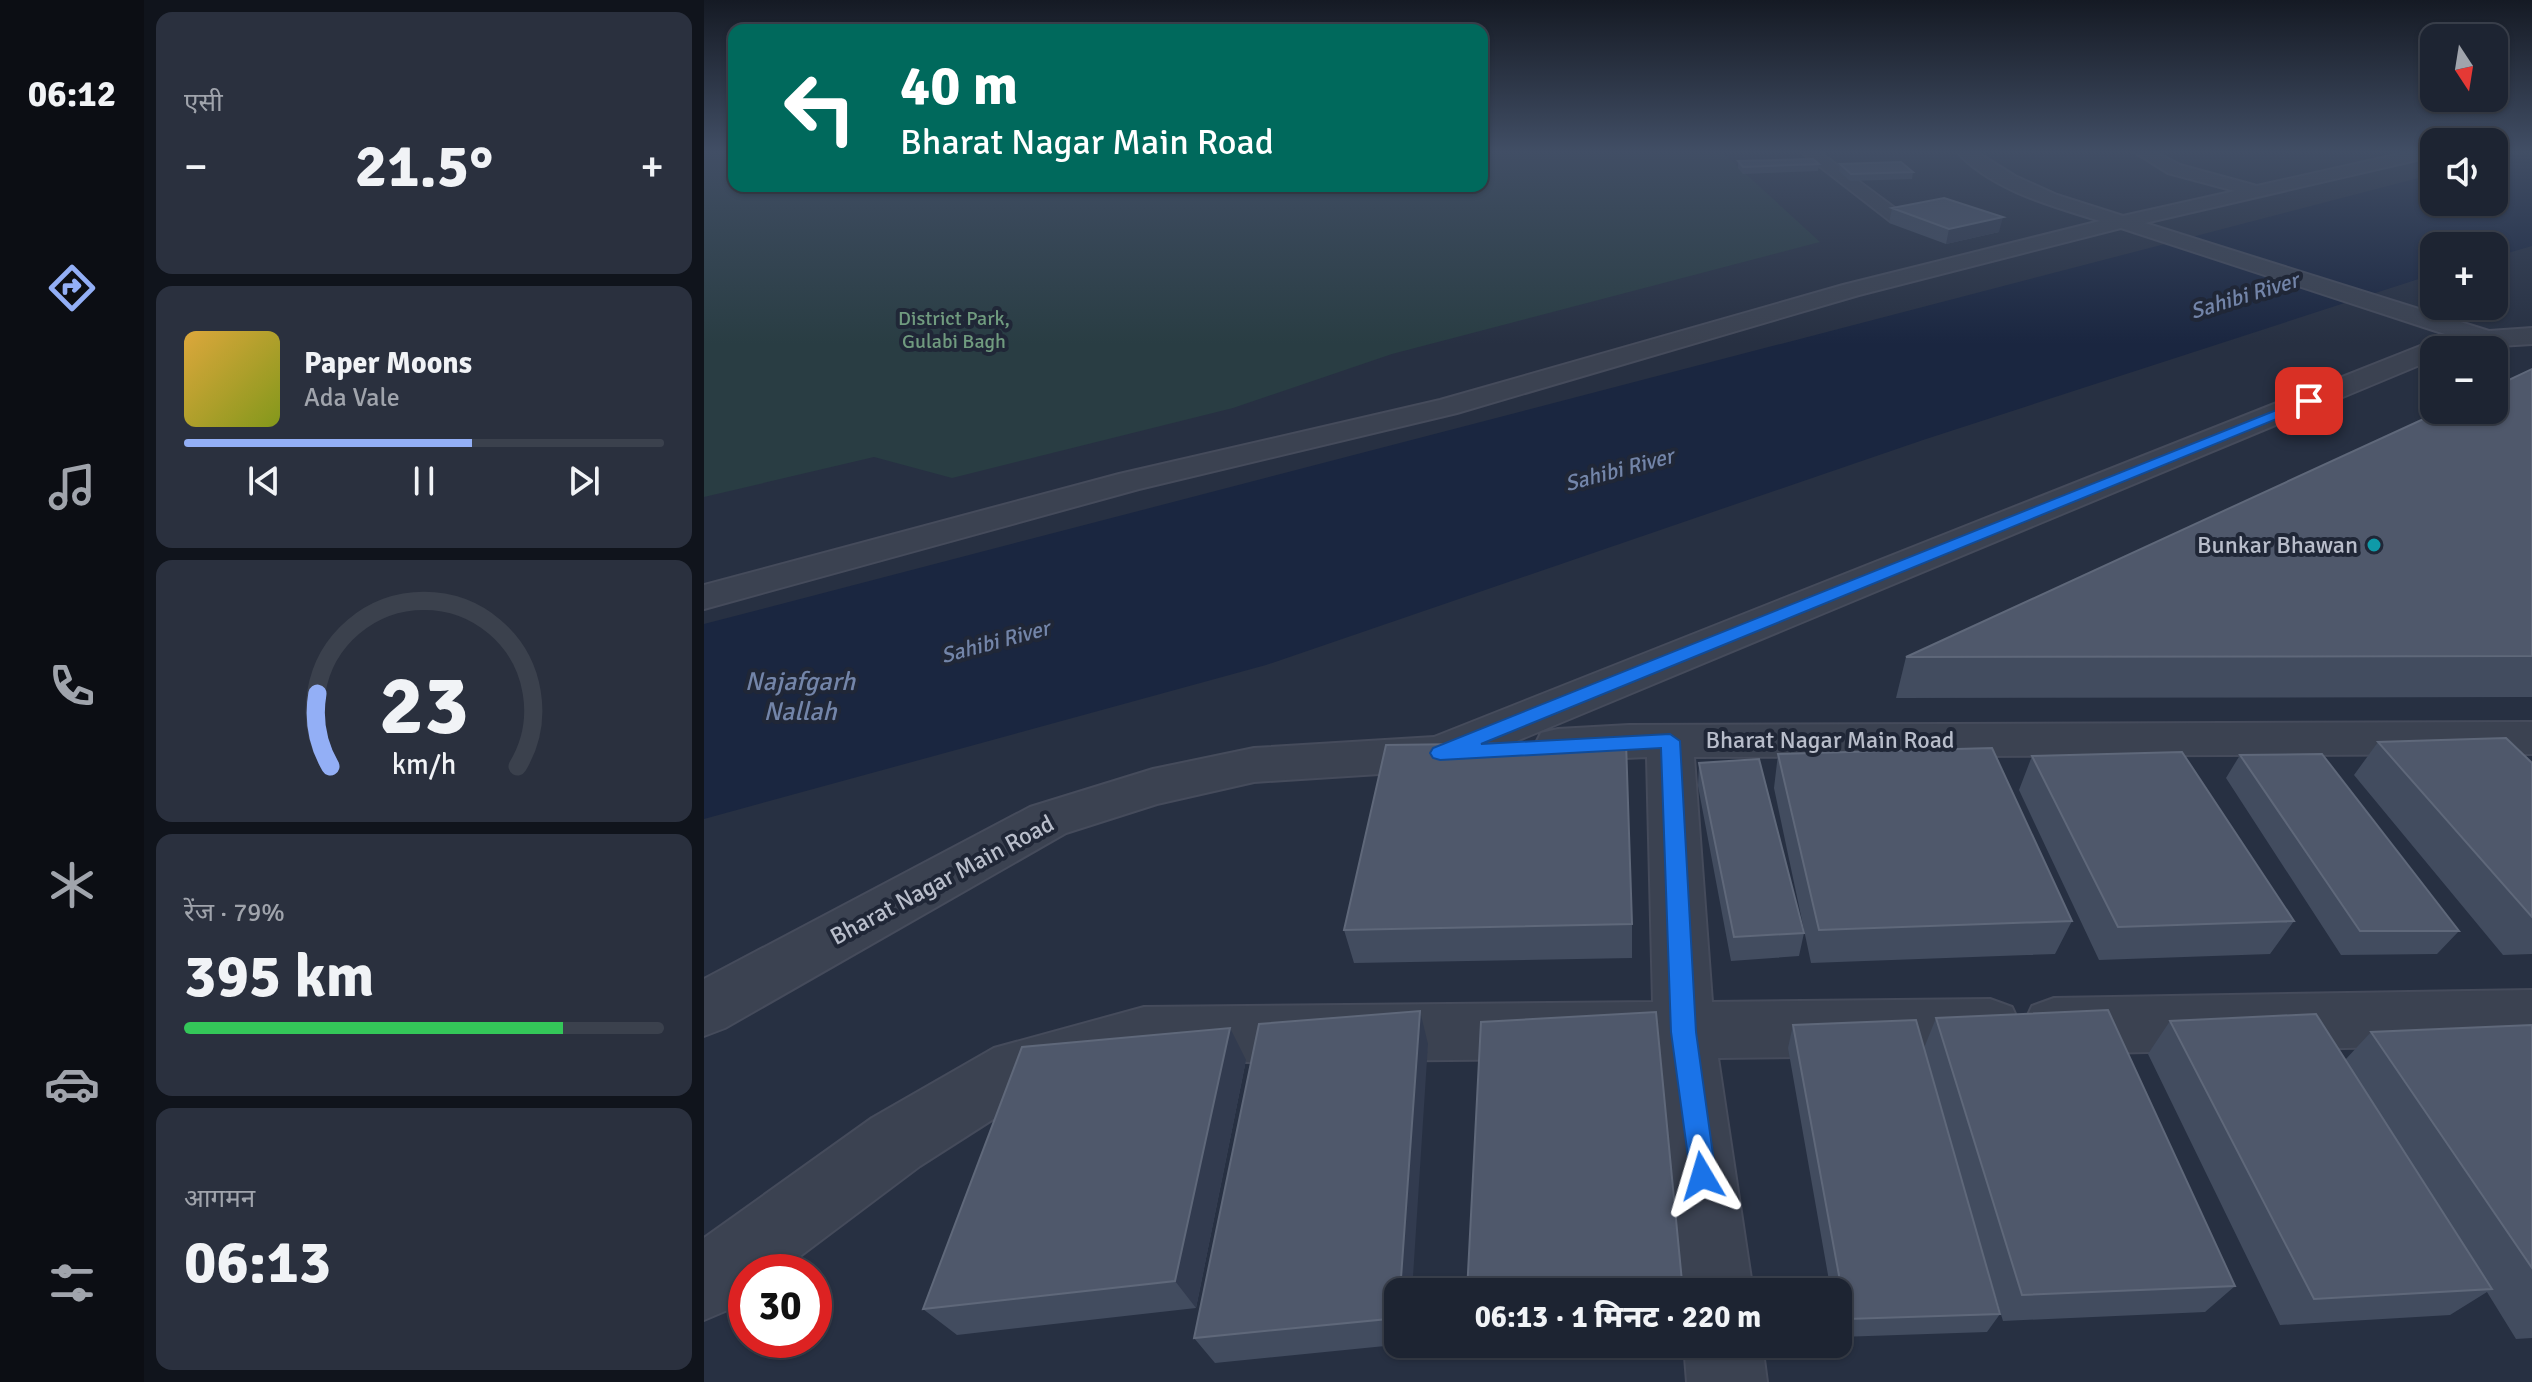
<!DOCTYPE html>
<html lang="hi">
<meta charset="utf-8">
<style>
body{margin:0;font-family:Signika,"Noto Sans Devanagari",sans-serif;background:#2a303e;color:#f1f3f6;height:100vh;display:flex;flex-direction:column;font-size:30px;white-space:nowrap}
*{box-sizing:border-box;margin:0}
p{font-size:26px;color:#a0a4ac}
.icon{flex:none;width:44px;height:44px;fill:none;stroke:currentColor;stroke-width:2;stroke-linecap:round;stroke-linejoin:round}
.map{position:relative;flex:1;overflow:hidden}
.details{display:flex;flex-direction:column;gap:12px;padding:12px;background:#10141c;width:560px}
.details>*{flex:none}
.top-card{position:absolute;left:24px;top:24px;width:760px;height:168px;border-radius:16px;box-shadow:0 2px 6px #0004,0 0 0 2px #3b414d;background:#00695c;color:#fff;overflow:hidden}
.needle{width:52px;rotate:168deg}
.tools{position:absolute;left:1716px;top:24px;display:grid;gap:16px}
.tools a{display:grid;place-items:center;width:88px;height:88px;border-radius:16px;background:#1d2432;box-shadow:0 2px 6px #0004,0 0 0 2px #3b414d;font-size:40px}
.speed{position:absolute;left:24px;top:1254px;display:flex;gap:16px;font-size:40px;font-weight:700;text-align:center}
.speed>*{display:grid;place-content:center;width:104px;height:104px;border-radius:50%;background:#1d2432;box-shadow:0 2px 6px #0004,0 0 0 2px #3b414d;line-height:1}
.speed .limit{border:12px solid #d22;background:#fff;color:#111}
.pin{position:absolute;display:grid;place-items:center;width:68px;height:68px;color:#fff;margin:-34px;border-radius:16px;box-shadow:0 4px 12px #0006}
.me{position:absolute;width:88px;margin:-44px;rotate:353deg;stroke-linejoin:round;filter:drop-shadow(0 0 6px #0008)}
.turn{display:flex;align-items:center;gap:28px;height:168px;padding:0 40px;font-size:36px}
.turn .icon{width:104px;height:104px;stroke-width:2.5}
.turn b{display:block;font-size:56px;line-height:68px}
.big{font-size:60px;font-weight:800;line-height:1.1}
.details .widget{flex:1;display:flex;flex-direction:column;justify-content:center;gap:12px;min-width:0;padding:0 28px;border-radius:16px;background:#2a303e}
.details .dial{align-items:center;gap:0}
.dial svg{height:208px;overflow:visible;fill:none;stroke:#3b414d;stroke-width:7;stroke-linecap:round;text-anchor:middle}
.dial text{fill:#f1f3f6;stroke:none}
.song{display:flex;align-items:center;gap:24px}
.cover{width:96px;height:96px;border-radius:12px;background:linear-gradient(135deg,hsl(40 70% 55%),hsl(70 70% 35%))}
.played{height:8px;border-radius:4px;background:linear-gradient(90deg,#93aff6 60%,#3b414d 60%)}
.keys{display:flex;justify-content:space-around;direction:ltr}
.heat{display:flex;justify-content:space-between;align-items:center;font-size:44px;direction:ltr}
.charge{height:12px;border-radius:6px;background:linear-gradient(90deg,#34c759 79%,#3b414d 0)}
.trip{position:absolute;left:680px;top:1278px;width:468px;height:80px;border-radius:16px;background:#1d2432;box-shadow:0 2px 6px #0004,0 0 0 2px #3b414d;font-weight:800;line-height:80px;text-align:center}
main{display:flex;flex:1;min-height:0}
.tab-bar{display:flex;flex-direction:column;width:144px;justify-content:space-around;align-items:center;background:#0c0e14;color:#a0a4ac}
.tab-bar .icon{width:56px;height:56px}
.tab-bar .selected{color:#93aff6}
.tab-bar b{font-size:36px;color:#f1f3f6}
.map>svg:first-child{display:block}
.green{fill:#293d43}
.water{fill:#1a2640}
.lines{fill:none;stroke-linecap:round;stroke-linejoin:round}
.minor-casing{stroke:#454b5b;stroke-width:4}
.minor{fill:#3b4251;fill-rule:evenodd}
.wall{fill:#424c5f}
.shaded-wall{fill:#323b4f}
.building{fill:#4f586b;stroke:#5f687a;stroke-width:2}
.route{fill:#1a73e8;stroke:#114b97;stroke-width:2}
.culture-dot{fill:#0f9aa8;stroke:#202737;stroke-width:3}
.labels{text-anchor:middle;stroke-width:8;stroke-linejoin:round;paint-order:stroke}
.far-park-label{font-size:20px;fill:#709b7f;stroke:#202737}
.far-water-label{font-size:22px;font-style:italic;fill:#7385a9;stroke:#202737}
.poi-label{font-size:24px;fill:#b9becb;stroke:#202737;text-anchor:end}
.street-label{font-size:24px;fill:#b9becb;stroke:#202737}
.water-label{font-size:26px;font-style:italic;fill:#7385a9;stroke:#202737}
</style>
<main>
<nav class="tab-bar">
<b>06:12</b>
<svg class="icon selected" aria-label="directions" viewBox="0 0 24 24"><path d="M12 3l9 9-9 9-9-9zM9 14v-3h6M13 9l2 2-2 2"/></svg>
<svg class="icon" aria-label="music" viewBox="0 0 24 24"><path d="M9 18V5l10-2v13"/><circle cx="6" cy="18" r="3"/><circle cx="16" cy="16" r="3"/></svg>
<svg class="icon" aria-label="phone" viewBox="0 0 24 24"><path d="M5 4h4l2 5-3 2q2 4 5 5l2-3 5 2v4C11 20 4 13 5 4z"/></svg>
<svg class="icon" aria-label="climate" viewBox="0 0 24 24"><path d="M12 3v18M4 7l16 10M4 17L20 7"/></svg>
<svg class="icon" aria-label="car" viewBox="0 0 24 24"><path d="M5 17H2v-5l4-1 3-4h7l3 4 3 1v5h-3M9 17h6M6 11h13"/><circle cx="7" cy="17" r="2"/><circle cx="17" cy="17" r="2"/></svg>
<svg class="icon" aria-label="filters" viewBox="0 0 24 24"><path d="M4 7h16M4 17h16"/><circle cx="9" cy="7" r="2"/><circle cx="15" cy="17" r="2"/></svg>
</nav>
<section class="details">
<div class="widget"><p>एसी</p>
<div class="heat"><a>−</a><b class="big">21.5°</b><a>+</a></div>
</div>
<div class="widget">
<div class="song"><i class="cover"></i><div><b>Paper Moons</b><p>Ada Vale</p></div></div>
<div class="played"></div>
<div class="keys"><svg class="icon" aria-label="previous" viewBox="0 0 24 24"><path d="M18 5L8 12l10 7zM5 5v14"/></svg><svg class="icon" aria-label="pause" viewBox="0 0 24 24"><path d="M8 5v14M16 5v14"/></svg><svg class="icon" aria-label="next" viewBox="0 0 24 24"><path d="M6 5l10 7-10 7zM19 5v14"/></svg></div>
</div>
<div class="widget dial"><svg viewBox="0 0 100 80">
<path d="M14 69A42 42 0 1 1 86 69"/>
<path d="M14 69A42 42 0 0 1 9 41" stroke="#93aff6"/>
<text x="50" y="56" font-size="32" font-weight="700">23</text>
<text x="50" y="72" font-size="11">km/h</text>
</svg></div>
<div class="widget"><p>रेंज · 79%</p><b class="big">395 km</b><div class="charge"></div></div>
<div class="widget"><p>आगमन</p><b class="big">06:13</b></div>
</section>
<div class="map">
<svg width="1828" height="1382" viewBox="0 0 1828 1382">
<rect width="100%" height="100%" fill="#273042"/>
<!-- green -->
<path class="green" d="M0,151H30V186H778V151H1017L1116,242L688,354L529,408L248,478L170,457L0,497Z"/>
<!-- water -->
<path class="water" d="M1819,151H1828V246L1790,257V246H1730V274L1219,440L562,665L0,819V624L1730,174V202H1790V158Z"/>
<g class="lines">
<defs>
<path id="minor" d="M1096,151H1114L1203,217L1200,221H1186Z
M1252,151H1271L1311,176L1353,195L1419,216L1531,191L1464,173L1429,151H1449L1476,165L1553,186L1709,151H1730V156L1441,223L1785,331L1828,328V344L1730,350V359L755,765L738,770L550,782L453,804L362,833L21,1028L0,1036V979L326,807L449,769L550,748L730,737L1744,335L1417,228L1155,295L753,413L435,489L0,609V585L415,474L736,400L1139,285L1396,221C1348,206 1287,190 1252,151Z
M1828,722V754L990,757L1008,1002L1286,999L1308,1007L1317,1027L1308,1047L1286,1055L1014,1058L1049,1292H975L952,1058L440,1063L327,1095L216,1166L75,1272H42V1297L26,1309L0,1320V1238L168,1118L290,1048L440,1007L949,1002L943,757L854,761L837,757L831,745L837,733L854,729L925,725Z
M1828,990V1044L1350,1054L1328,1046L1319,1026L1328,1006L1350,998Z
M980,1344H1058L1063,1382H983Z"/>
</defs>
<!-- minor casing -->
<use href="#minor" class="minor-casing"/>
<!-- minor -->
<use href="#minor" class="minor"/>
</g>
<!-- wall -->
<path class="wall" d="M1034,161L1115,164L1114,171L1039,174L1034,168Z
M1136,164L1209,172L1208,179L1146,181L1135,171Z
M1188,208L1295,232L1242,244L1185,223Z
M1828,369V697L1192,698L1202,657Z
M1674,742L1828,763V954L1799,955L1650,775Z
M1074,754L1368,921L1351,954L1107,963L1070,788Z
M1536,755L1755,931L1733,954L1637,955L1522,778Z
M1328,756L1590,921L1566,954L1395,960L1315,790Z
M995,763L1100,933L1095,956L1027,961L994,786Z
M928,924V958L650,963L640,930Z
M1232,1018L1531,1286L1501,1312L1299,1321L1285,1275L1296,1314L1283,1332L1135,1337L1134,1330V1292H1127L1084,1048L1089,1025L1220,1048Z
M1466,1021L1641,1060L1667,1032L1828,1025V1338L1812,1339L1783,1292L1746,1315L1576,1325L1444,1054Z
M724,1044L694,1292V1344H701L511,1363L490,1338Z
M542,1060L492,1308L253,1335L219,1309Z
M765,1344H961L769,1357Z"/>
<!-- shaded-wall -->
<path class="shaded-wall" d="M1299,217L1295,232L1242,244L1245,229Z
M716,1011L724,1044L708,1292H696Z
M526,1028L542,1060L492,1308L471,1281Z"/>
<!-- building -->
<path class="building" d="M1109,159L1115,164L1039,167L1034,161Z
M1197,162L1209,172L1147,174L1136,164Z
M1240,198L1299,217L1245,229L1188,208Z
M1828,369V656L1202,657L1739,410H1790V387Z
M1802,738L1828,763V917L1674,742Z
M922,742L928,924L640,930L682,745Z
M1288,748L1368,921L1115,930L1074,754Z
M1478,752L1590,921L1414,927L1328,756Z
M1618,754L1755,931H1656L1536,755Z
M1055,759L1100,933L1030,937L995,763Z
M1404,1010L1531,1286L1318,1295L1232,1018Z
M716,1011L696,1292H694V1318L490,1338L555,1024Z
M952,1012L979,1292H763L777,1022Z
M1612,1014L1788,1289L1610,1299L1466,1021Z
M1212,1020L1296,1314L1143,1319L1089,1025Z
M1828,1025V1268L1667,1032Z
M526,1028L471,1281L219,1309L318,1047Z"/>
<!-- sky -->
<linearGradient id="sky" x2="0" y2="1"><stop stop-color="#151a24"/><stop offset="0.44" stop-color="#414e65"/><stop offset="1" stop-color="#414e65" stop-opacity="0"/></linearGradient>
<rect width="1828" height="344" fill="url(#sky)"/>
<!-- route -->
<path class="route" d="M1605,397L1611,401L1609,404L777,744L966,734L976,741L992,1032L1012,1176L1008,1186L998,1191L988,1186L967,1032L957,748L736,760L729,758L726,753L729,748Z"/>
<!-- markers -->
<circle class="culture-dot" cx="1670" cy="545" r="8"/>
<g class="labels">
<!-- far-park labels -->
<g class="far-park-label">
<text x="250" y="325">District Park,<tspan x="250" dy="23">Gulabi Bagh</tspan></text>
</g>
<!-- far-water labels -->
<g class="far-water-label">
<text transform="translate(1540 295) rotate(-17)" y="8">Sahibi River</text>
<text transform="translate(915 469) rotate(-15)" y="8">Sahibi River</text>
<text transform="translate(291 641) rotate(-15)" y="8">Sahibi River</text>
</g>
<!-- poi labels -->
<g class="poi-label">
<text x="1654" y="553">Bunkar Bhawan</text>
</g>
<!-- street labels -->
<g class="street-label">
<text x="1126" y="748">Bharat Nagar Main Road</text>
<text transform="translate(238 880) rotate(-28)" y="8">Bharat Nagar Main Road</text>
</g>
<!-- water labels -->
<g class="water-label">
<text x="96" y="690">Najafgarh<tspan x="96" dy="30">Nallah</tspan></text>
</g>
</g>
</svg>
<div class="tools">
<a><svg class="needle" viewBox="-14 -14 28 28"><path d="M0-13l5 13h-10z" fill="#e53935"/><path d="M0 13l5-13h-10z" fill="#a0a4ac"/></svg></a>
<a><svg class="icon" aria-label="sound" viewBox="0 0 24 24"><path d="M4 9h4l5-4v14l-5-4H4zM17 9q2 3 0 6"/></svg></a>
<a>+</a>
<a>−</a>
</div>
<div class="speed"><div class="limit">30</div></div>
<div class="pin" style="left:1605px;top:401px;background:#d93025"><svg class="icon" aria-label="arrive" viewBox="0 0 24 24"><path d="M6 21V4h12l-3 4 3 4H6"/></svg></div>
<svg class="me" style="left:998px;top:1176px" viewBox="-20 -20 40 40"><path d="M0-17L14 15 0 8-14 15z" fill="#1a73e8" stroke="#fff" stroke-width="4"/></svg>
<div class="trip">06:13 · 1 मिनट · 220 m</div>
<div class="top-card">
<div class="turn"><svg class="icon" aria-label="left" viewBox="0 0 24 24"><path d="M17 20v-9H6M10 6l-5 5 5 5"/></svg><div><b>40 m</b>Bharat Nagar Main Road</div></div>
</div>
</div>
</main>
